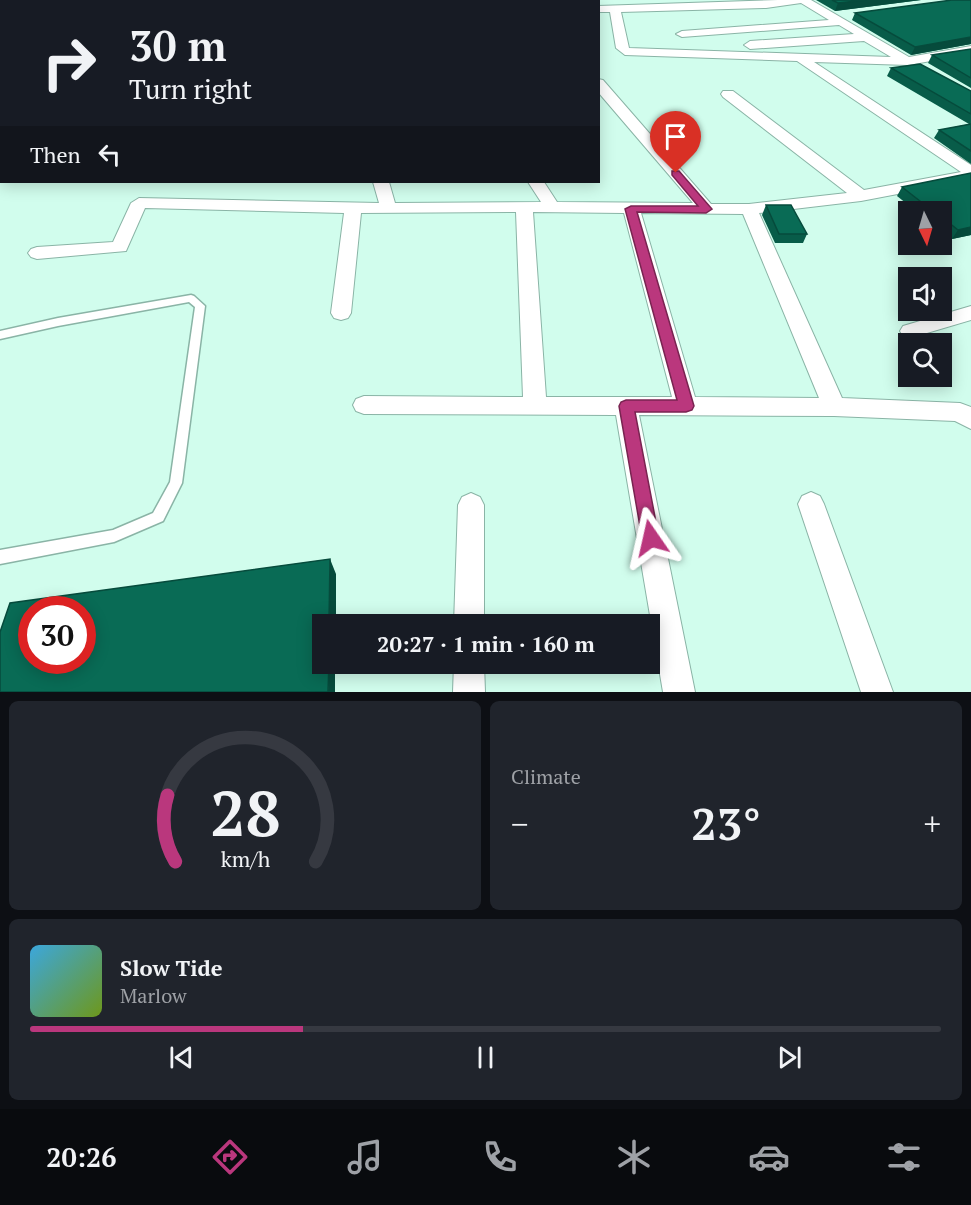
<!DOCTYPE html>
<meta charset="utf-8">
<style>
body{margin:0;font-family:"PT Serif",serif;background:#20242c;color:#f1f3f6;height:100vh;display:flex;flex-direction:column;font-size:22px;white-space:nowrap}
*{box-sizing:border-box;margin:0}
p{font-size:20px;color:#9ea1a6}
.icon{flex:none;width:33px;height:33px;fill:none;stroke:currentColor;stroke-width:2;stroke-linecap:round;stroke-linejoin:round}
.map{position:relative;height:692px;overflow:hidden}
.side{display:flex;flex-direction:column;gap:9px;padding:9px;background:#0d0f14;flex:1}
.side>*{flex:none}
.hud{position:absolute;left:0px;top:0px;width:600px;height:183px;box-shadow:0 3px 15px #0003;background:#171b24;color:#f1f3f6;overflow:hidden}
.needle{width:39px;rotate:175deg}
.controls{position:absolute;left:898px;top:201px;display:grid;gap:12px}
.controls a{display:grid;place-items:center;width:54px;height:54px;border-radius:0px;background:#171b24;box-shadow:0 3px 15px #0003;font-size:30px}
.speed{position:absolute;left:18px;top:596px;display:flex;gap:12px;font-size:30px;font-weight:700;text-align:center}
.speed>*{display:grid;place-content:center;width:78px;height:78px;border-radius:50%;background:#171b24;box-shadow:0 3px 15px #0003;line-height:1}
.speed .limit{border:9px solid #d22;background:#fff;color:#111}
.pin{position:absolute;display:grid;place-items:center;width:51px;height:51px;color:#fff;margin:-62px -26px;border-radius:50% 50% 50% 0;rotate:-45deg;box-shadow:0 0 6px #0007}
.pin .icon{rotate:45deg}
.me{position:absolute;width:66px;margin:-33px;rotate:349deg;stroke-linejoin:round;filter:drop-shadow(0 0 4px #0008)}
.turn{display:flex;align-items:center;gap:21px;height:126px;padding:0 30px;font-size:27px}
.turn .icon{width:78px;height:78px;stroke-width:2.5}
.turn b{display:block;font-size:42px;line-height:51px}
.then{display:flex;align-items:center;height:57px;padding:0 30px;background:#0003;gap:12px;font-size:22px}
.big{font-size:45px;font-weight:700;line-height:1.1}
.side .card{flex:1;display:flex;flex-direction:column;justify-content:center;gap:9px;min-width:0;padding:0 21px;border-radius:9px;background:#20242c}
.side .dial{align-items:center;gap:0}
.dial svg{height:156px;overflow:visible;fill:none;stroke:#363941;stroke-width:7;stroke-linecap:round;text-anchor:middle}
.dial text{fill:#f1f3f6;stroke:none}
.song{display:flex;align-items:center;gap:18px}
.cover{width:72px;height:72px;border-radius:9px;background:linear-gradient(135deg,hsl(200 70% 55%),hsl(80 70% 35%))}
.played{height:6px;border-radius:3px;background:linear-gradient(90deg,#ba377d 30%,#363941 30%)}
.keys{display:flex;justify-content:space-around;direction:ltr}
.heat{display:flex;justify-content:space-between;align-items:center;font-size:33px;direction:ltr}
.side .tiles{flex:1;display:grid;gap:9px;grid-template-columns:1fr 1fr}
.card:last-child{grid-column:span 2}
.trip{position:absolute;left:312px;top:614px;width:348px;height:60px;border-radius:0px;background:#171b24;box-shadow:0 3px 15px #0003;font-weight:700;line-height:60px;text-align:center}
.tabs{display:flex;height:96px;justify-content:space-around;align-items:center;background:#090b0e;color:#9ea1a6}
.tabs .icon{width:42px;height:42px}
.tabs .current{color:#ba377d}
.tabs b{font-size:27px;color:#f1f3f6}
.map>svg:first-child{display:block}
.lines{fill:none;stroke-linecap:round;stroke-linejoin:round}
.lane-casing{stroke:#8ab4a6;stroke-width:3}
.street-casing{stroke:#8ab4a6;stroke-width:2}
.lane{fill:#fff;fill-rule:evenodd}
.street{fill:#fff;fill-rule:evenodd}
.wall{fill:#085c49}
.shaded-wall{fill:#064b3c}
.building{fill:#096b55;stroke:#064b3c;stroke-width:1.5;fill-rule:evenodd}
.route{fill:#ba377d;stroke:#792451;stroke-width:1.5}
</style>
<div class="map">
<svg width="971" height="692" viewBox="0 0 971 692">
<rect width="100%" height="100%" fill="#d1fded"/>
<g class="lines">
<defs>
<path id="lane" d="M191,295L194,296L205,306L182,483L163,521L114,542L0,564V550L113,530L153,513L170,482L195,307L189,302L58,326L0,339V331L58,318Z"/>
<path id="street" d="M48,0H60L47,2Z
M122,0H134L121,2Z
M193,0H204L192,2Z
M271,0H282L270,2Z
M778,0H811L909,57L971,46V54L908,65L814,62L971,165V180L861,201L759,213L842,398L960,403L971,407V429L955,421L834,416L639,415L695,692H663L616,415L364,414L356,411L353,405L356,399L364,396L523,397L516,212L361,213L351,313L348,318L341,320L334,318L331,313L344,213L145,208L126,251L37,259L31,257L28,253L31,249L37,247L113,242L131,203L139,198L379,203L373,182H389L395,203L541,202L528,182H544L557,202L693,203L598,92V79L603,80L711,204H749L847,193L723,97L721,94L723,91H733L864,190L961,172L797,61L625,55L616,48L610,12H598V6ZM801,3L829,20L682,31L676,34L682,37L839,25L854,34L750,41L744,45L750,49L864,41L891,57L629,48L621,12L766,8ZM533,212L624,213L672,397H546ZM641,213L743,214L819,398L695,397Z
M0,26H2L0,33Z
M0,46H2V54H0Z
M0,92H2V100H0Z
M971,306V320L910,338L903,336L900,331L903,326Z
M811,492L820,496L824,504L893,692H861L798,504L802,496Z
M471,493L480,497L484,505V624H454L458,505L462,497Z
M454,663H484L485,692H453Z"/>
</defs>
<!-- lane casing -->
<use href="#lane" class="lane-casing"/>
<!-- street casing -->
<use href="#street" class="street-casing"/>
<!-- lane -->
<use href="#lane" class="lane"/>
<!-- street -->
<use href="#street" class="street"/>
</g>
<!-- wall -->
<path class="wall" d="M816,0H921L835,11Z
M971,0V44L911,55L852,20L855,13Z
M971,49V88L928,63L932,55Z
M891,68L971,91V164L934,138L939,130L969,124L887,76Z
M971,173V235L952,239L942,231V212H917L897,196L902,187Z
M766,205L807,234L803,243H775L762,215Z"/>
<!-- shaded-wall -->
<path class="shaded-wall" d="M866,0H921L835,11L838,3Z
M971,37V44L911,55L915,47Z
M971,227V235L952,239L958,230Z
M330,559L336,574V624H329Z
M329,663H335V692H328Z"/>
<!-- building -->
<path class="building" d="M832,0H866L838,3Z
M952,0H971V37L915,47L855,13Z
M971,49V78L932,55Z
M920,64L971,91V114L891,68Z
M971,124V151L939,130Z
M971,173V227L958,230L942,217V212H934L902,187Z
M766,205H791L807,234H779Z
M330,559L329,624H322V663H329L328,692H0V632L10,603ZM32,609H82V660H32Z"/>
<!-- route -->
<path class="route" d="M672,171H679L712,209L706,213L637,212L694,406L692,410L686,412H635L659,538L657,544L651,546L645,544L642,538L619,406L621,402L626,400H677L625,209L631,206H698L672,175Z"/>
</svg>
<div class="controls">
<a><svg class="needle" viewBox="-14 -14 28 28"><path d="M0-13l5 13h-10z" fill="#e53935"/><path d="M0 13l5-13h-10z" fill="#9ea1a6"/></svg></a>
<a><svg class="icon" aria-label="sound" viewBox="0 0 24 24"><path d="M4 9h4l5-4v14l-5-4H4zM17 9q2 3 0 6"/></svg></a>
<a><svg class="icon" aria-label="search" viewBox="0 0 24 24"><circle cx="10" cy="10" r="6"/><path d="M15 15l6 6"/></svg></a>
</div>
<div class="speed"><div class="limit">30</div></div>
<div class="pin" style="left:676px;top:173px;background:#d93025"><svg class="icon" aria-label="arrive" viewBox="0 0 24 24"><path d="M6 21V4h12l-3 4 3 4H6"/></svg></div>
<svg class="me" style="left:651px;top:538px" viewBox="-20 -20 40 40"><path d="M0-17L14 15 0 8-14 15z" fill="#ba377d" stroke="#fff" stroke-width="4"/></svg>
<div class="trip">20:27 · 1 min · 160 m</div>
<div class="hud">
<div class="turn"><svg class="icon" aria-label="right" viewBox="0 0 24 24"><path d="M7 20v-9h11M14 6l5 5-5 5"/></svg><div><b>30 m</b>Turn right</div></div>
<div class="then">Then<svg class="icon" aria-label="left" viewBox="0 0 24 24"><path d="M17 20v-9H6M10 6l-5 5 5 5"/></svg></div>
</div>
</div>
<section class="side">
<div class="tiles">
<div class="card dial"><svg viewBox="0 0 100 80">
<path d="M14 69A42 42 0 1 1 86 69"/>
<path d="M14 69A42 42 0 0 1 10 35" stroke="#ba377d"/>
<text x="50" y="56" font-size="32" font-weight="700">28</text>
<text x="50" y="72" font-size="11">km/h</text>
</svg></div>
<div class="card"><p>Climate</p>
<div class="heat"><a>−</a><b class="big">23°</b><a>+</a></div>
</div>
<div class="card">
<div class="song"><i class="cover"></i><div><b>Slow Tide</b><p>Marlow</p></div></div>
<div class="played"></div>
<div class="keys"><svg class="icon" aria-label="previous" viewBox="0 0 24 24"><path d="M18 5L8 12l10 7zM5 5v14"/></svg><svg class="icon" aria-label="pause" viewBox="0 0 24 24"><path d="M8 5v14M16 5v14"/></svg><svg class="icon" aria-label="next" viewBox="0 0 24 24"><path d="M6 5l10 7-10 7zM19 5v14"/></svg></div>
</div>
</div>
</section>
<nav class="tabs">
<b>20:26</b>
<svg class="icon current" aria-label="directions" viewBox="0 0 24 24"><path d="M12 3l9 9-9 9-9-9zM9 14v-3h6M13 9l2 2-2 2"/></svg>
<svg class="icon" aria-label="music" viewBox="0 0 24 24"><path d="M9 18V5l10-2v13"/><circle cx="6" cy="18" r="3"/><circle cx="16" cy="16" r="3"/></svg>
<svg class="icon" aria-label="phone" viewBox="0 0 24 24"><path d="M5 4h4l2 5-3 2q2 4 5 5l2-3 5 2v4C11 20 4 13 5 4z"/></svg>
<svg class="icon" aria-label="climate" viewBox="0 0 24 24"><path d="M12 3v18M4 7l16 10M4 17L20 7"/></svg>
<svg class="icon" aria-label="car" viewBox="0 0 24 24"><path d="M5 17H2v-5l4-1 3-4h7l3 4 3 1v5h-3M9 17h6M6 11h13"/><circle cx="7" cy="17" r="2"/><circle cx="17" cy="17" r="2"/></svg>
<svg class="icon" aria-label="filters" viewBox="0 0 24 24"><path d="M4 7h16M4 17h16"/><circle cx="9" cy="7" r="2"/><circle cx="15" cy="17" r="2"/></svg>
</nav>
